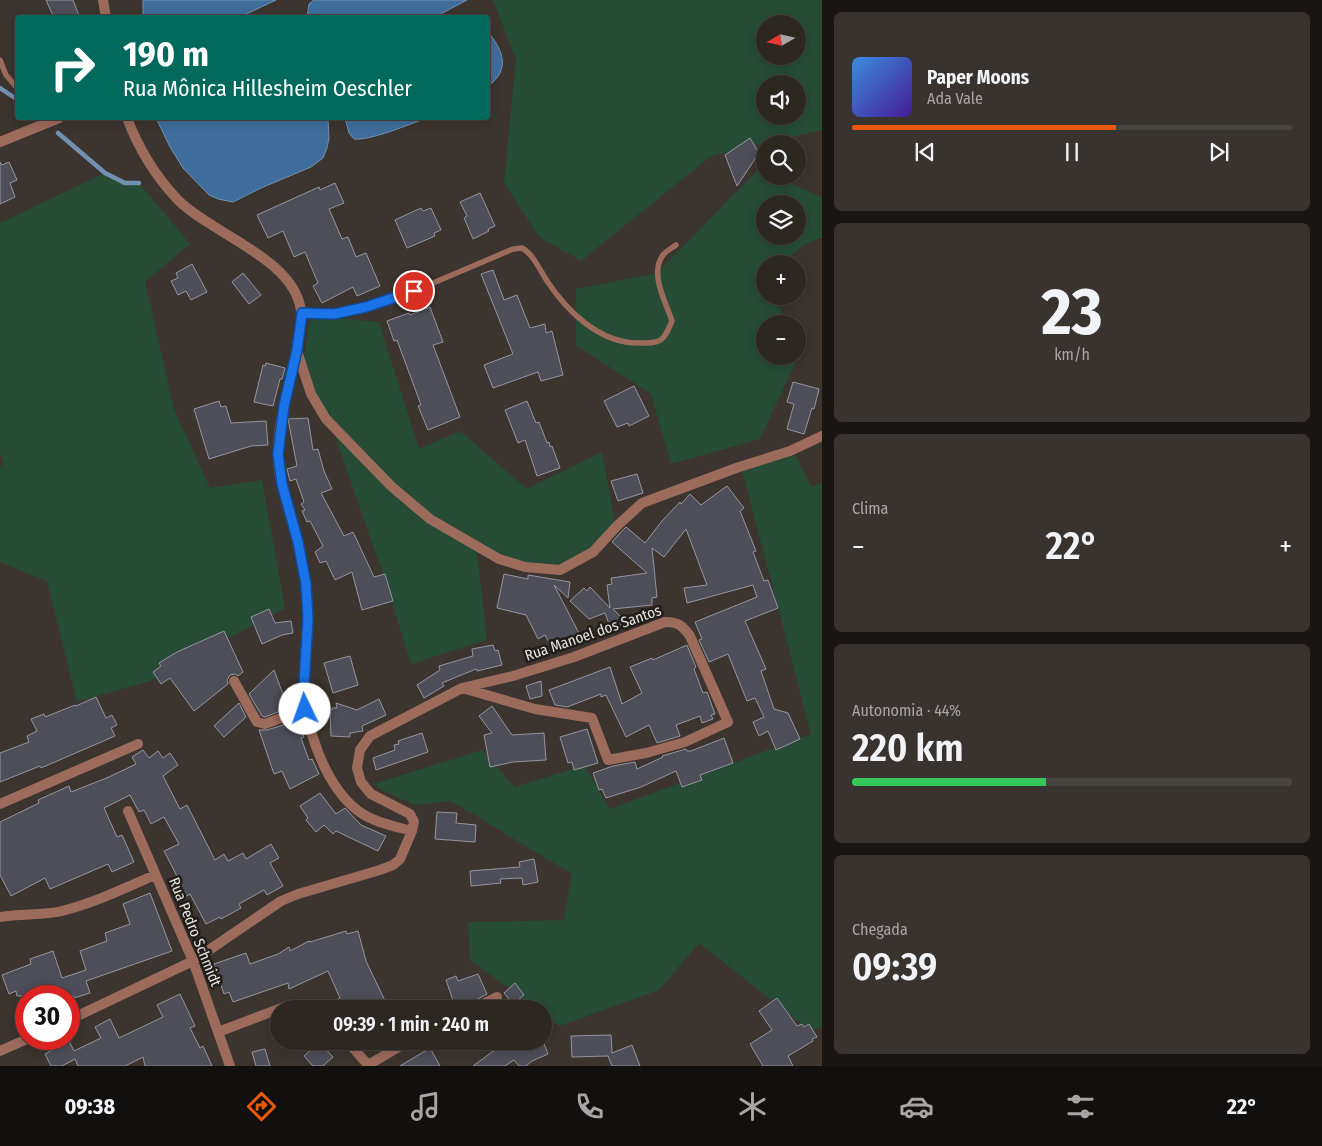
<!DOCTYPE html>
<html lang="pt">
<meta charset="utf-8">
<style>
body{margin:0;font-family:"Fira Sans Condensed",sans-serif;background:#39332f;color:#f1f3f6;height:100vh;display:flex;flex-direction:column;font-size:19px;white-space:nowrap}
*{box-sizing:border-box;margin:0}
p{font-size:16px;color:#a7a5a5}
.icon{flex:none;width:28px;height:28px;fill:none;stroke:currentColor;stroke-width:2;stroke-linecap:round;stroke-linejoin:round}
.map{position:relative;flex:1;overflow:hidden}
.drawer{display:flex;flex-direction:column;gap:12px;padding:12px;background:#191513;width:500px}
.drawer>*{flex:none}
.guide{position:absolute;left:15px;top:15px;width:475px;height:105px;border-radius:5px;box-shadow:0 2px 12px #0003,0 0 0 1px #484440;background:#00695c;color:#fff;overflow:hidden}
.needle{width:32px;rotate:261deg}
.tools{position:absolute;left:756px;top:15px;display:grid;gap:10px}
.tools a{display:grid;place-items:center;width:50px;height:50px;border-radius:50%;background:#2d2722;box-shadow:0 2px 12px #0003,0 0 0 1px #484440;font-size:25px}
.speed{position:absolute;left:15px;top:985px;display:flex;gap:10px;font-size:25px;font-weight:700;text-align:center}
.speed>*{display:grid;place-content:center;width:65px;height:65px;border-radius:50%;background:#2d2722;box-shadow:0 2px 12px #0003,0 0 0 1px #484440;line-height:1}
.speed .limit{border:8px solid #d22;background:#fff;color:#111}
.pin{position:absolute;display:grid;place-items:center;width:42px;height:42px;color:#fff;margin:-21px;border:2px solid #fff;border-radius:50%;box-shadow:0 1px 5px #0007}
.me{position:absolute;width:55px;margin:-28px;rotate:357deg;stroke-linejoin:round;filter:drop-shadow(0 0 4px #0008)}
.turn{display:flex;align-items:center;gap:18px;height:105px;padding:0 25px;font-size:22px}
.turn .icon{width:65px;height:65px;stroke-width:2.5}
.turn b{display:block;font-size:35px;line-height:42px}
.big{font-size:38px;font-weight:600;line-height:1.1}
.drawer .card{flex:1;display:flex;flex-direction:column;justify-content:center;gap:8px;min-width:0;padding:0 18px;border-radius:8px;background:#39332f}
.drawer .dial{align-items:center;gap:0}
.dial b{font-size:65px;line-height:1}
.song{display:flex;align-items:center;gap:15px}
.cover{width:60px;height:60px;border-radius:8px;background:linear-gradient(135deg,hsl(210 70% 55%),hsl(260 70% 35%))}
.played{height:5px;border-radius:2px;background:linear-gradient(90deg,#ea580c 60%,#484440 60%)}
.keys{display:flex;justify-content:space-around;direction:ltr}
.heat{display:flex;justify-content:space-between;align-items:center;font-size:28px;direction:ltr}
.charge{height:8px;border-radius:4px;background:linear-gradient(90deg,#34c759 44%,#484440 0)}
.trip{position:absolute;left:270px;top:1000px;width:282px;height:50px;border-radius:25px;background:#2d2722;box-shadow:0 2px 12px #0003,0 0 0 1px #484440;font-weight:600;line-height:50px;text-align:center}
.menu{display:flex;height:80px;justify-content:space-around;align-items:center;background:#12100e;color:#a7a5a5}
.menu .icon{width:35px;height:35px}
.menu .selected{color:#ea580c}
.menu b{font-size:22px;color:#f1f3f6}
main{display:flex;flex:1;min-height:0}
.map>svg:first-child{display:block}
.green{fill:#264c36;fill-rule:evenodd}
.water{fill:#3f6e9c;stroke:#7291b0}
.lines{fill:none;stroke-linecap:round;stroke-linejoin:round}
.stream{stroke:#7291b0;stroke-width:4.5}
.building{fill:#4d4e57;stroke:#9596a1}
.service{stroke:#9c6b5c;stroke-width:5.5}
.minor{stroke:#9c6b5c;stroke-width:10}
.route-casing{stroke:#114b97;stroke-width:12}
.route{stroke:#1a73e8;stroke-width:9}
.labels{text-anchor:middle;stroke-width:5;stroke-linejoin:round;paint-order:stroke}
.street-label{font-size:15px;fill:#e8e4df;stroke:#201d1a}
</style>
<main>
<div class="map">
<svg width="822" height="1066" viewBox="0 0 822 1066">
<rect width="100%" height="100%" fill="#3c342e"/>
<!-- green -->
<path class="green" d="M493,0H822V130L711,156L581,261L539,237L504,183L516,60ZM765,24H798V56H765ZM765,84H798V116H765Z
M758,170L765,173V176H773L822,197V238C809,240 792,251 786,264H765V296H775L786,324H765V356L798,355V357L760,439L671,464L651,394L576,345V289L657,273ZM765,204H798V236H765Z
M105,173L125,183H139L190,244L145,282L174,409L210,488L262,480L285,608L150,681L77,702L47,581L0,562V467L4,463L0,453V223Z
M310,318H336L379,322L419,449L460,431L527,489L602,452L615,522L594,549L559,566L528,564L500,557L476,544L487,640L411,664L386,583L328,416L313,388L304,358Z
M795,455L811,487L822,483V1026L811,1031L699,943L659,990L559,1026L544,1014V1009H537L470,960L468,922L564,920L572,874L451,801L415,805L384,791L374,784L482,750L515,787L584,765L610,809L811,734L742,470Z"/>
<!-- water -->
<path class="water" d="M143,0H276L240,17H143Z
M314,0H467L435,17H307L309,4Z
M488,32C503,50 511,70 488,86Z
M156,118H328L329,138L327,148L323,158L311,167L261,188L233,202L218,199L209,195L183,168L170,147Z
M345,118H427C410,124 370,141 354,139L349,133Z"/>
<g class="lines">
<!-- stream -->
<path class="stream" d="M0,88L18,100
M58,133L105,173L125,183H139"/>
</g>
<!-- building -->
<path class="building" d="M46,0H73L80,18H54Z
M750,138L759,153L737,186L725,155Z
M0,162L2,165L9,162L17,180L10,183L15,197L0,204Z
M335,183L344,203L329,209L342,239L348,237L356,257L366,253L380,286L357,296L353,287L322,303L313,286L318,283L305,252L294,257L283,231L268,238L257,215L319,187L320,190Z
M480,193L495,226L488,229L489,231L473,239L464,218L467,216L460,202Z
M421,208L423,211L431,208L441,230L434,233L435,236L407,248L395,220Z
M192,264L207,292L191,300L186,291L178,295L171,281L178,278L176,273Z
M493,270L504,300L517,295L530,328L545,324L546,333L552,331L563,375L541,381L538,372L493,388L484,365L513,354L481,274Z
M243,273L261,295L249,304L232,282Z
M430,307L443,342L433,345L460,417L428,430L418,406L421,405L397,340L394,341L387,321L409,313L410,315Z
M266,363L285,368L282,379H280L273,406L254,402L263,365L265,366Z
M793,382L819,389L814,409L812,408L804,434L787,429L794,404L787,402Z
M634,386L649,416L629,426L628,423L617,427L604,401Z
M219,401L221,407L226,406L231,423L266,421L268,445L251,446L209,459L194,409Z
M527,401L536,423L539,422L547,443L549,442L550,447L552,446L560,468L537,476L525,440L518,443L505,410Z
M308,418L313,450L318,449L324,471L332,489L321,493L344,536L353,532L374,577L385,574L393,601L362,610L352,572L335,580L326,561L320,563L315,552L323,546L310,521L307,522L302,511L305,510L301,504L304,502L296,479L290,481L287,469L297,466L288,419Z
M637,474L643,493L618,501L611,481Z
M727,486L744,508L740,511L756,551L753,552L764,581L768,580L778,608L745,621L766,669L761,671L774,709L788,713L800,739L776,750L768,731L759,736L753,722L764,717L755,698L747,701L728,654L709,662L699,640L702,639L695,622L757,597L753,585L687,603L684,588L707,585L686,529L664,557L652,548L657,597L652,598V605L613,609L625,621L612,632L605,613L589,619L570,601L584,588L587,591L590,587L610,608L607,585L612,584L611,578L647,573L612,542L622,531L626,527L645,543L662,521L680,502L681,504L690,494L701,505Z
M504,574L528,579V575L570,582L568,598L554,585L581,637L554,652L545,635L538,639L526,615L497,608Z
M269,609L275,623L291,621L293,633L282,635L262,644L251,617Z
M224,631L243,672L238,676L235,674L230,675L227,680L228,684L194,711L170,678L161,684L153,672L161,666L159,663L177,652Z
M493,645L495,651L498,650L502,665L477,671L476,669L442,683L444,686L424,698L417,685L440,670L439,666L473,656L472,649Z
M687,645L696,667L694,669L703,693L707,692L715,714L711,715L713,719L702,723L700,716L676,725L680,736L657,743L649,725L626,737L606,695L601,697V694L567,707L555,705L549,690L610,667L622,704L642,693L630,667L652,658L653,660Z
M350,656L358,685L333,693L324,663Z
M274,670L288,708L265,717L262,716L249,694Z
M541,681L542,696L530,699L526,686Z
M96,697L106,718L112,715L117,725L111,728L115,736L41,768L40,766L0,782V753L29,742L27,736L37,731L31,719L44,714L45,717L75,705L76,706Z
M379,699L386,715L362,726L363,731L350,733V737L331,736L330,710L333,709L332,708H337L336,703L357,710Z
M239,703L246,717L224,737L214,726Z
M492,706L512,735L544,733L546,760L513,762L490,767L484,735L492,733L479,716Z
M299,720L304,737L301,738L309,760L312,759L319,774L290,789L282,771L274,774L259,730H267Z
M587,729L598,763L574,770L572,762L568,763L560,737Z
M422,733L428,752L376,770L373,758L395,750L394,745L399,744L398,741Z
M724,738L733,763L700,775L702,780L682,787L676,771L641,787L606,798L602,789L599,790L593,773L613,766L635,762L637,769L663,757L662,756L686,749L687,751H691Z
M143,750L149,758L158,751L163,758L170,753L178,765L163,776L180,809L187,805L215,860L224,854L228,861L243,853L246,859L271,844L279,858L270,863L283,886L267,895L264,890L239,904L241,908L221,919L220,917L206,924L190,894L180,900L173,886L180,882L164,851L179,844L164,817L151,824L144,810L139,812L130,795L104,808L117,837L122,835L134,862L112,872L108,864L50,889L45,878L11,896L0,875V822L39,803L38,800L69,786L71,792L109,777L136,764L132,757Z
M320,793L336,814L345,808L361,825L386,836L378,851L336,831L333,834L324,825L316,832L306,820L308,818L300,806Z
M437,812L457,813L456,823L476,825L475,842L435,839Z
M534,859L538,882L523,885L522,878L500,879L501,883L471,886L470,871L520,867L519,862Z
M150,893L172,951L86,981L90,993L74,998V996H17L16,991L9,994L2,975L31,964L30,959L53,951L62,978L86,970L80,951L107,941L105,933L130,924L123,904Z
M346,931L347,934L358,931L366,961L389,1009H316L340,998L328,971L289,989L288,983L233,1002L229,992L224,994L214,964L246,953L250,964L278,954L289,947L290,951L309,941L310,942Z
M478,974L487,994L467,1005L456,1009L446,980L456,976L458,981Z
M515,983L524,995L513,1004L504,993Z
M180,994L195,1026L190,1028L200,1048L203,1046L212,1066H145L143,1057L125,1066H78L75,1059L62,1066H51L45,1054L69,1041L74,1051L101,1038L95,1027L110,1019L119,1038L163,1017L157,1005Z
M777,998L797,1026L802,1024L804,1027L809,1024L817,1037L812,1039L813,1041L788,1056L793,1066H763L750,1044L772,1030L759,1011Z
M611,1035L612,1053L632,1045L640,1066H612L608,1056L572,1057L571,1036Z
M507,1041H543L548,1054L532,1061L526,1066H519L514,1060L505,1066H473Z
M319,1042L333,1057L323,1066H313L304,1056Z
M430,1048L440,1066H400Z
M265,1049L270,1066H256L252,1052Z"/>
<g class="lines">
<!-- service -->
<path class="service" d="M0,60L6,75L18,89
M426,286L513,249L522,248C533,254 540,270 547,281C567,311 599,343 638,343C661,343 663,343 672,321C666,302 649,274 663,255C666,251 672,248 676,245"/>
<!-- minor -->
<path class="minor" d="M103,0L106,18
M127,118C138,147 156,177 178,200C212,234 295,259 301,311C302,319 300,328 299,336C294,376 278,414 278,453C277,474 285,496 290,516C297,538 302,560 305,582C311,616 304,650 304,684C304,724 324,784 357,810C372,822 394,826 412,831
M0,142L59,118
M302,313L334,314L366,307L426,286
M297,351L311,394L326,419L391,486L430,519L499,559L525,567L560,570L593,552L617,526L642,503L739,467L790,451L822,436
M234,681L257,722L265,724L305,709
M0,804L138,744
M128,811L193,961L230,1066
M0,917C20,913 42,916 62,911C94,903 125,888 155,875
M279,1009L286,1006L304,1009
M473,1009L497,997
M69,1020L193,961L281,901L298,894L380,870L393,865L400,859L412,831L414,822L410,814L371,794L361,782L357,768L360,750L370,736L462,688L513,676L574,657L665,622C678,622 682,625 690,636L728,722L685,742L646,753L608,760L592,718L535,709L462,688
M218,1032L279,1009
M347,1041L369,1066
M0,1051L27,1039
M368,1065L409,1041"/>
</g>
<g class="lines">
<defs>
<path id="route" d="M305,709L304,684L308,619L306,584L298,542L282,484L278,454L284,406L297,350L302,313L334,314L366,307L414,291"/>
</defs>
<!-- route casing -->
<use href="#route" class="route-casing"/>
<!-- route -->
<use href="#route" class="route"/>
</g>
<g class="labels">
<!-- street labels -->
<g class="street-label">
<text transform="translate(593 633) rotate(-19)" y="5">Rua Manoel dos Santos</text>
<text transform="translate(195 932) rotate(68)" y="5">Rua Pedro Schmidt</text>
</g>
</g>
</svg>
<div class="tools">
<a><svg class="needle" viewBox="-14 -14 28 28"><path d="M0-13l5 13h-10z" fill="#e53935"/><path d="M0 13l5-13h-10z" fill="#a7a5a5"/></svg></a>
<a><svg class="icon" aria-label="sound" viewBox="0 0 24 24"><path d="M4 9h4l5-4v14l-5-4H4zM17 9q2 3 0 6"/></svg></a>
<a><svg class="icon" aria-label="search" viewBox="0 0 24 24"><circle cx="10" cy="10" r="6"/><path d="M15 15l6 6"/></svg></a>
<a><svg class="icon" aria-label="layers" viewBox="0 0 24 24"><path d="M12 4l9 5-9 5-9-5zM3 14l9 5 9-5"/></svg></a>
<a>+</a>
<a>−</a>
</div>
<div class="speed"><div class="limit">30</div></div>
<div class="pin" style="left:414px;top:291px;background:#d93025"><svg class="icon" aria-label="arrive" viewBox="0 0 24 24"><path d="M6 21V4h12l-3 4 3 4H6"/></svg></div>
<svg class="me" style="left:305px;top:709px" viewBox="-20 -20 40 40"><circle r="19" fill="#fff"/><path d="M0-13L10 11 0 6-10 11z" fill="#1a73e8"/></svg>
<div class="trip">09:39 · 1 min · 240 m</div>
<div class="guide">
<div class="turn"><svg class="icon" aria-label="right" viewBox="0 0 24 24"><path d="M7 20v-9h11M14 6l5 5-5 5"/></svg><div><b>190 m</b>Rua Mônica Hillesheim Oeschler</div></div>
</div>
</div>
<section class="drawer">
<div class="card">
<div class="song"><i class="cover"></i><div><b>Paper Moons</b><p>Ada Vale</p></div></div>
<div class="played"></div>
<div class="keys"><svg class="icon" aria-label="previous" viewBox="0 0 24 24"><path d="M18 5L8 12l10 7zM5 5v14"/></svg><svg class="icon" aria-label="pause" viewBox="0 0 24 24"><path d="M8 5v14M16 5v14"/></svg><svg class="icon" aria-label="next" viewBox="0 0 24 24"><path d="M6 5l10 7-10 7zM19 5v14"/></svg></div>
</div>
<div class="card dial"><b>23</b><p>km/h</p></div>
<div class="card"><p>Clima</p>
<div class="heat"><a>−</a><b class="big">22°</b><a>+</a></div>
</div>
<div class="card"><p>Autonomia · 44%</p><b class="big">220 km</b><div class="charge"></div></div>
<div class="card"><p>Chegada</p><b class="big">09:39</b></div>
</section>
</main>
<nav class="menu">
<b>09:38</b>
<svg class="icon selected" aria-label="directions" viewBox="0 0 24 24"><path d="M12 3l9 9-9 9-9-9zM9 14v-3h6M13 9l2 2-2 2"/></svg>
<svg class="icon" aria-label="music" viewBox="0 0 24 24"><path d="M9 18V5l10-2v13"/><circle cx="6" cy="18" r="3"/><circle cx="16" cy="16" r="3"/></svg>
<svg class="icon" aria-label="phone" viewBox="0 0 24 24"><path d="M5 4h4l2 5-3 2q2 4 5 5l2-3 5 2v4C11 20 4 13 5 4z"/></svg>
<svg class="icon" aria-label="climate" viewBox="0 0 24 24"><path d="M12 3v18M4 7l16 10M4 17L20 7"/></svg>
<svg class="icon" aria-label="car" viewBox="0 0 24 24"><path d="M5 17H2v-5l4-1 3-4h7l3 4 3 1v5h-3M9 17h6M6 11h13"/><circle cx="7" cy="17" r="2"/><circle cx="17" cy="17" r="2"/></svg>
<svg class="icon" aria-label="filters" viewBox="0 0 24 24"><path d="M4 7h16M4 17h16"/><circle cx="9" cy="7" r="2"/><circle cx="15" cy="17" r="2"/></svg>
<b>22°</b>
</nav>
